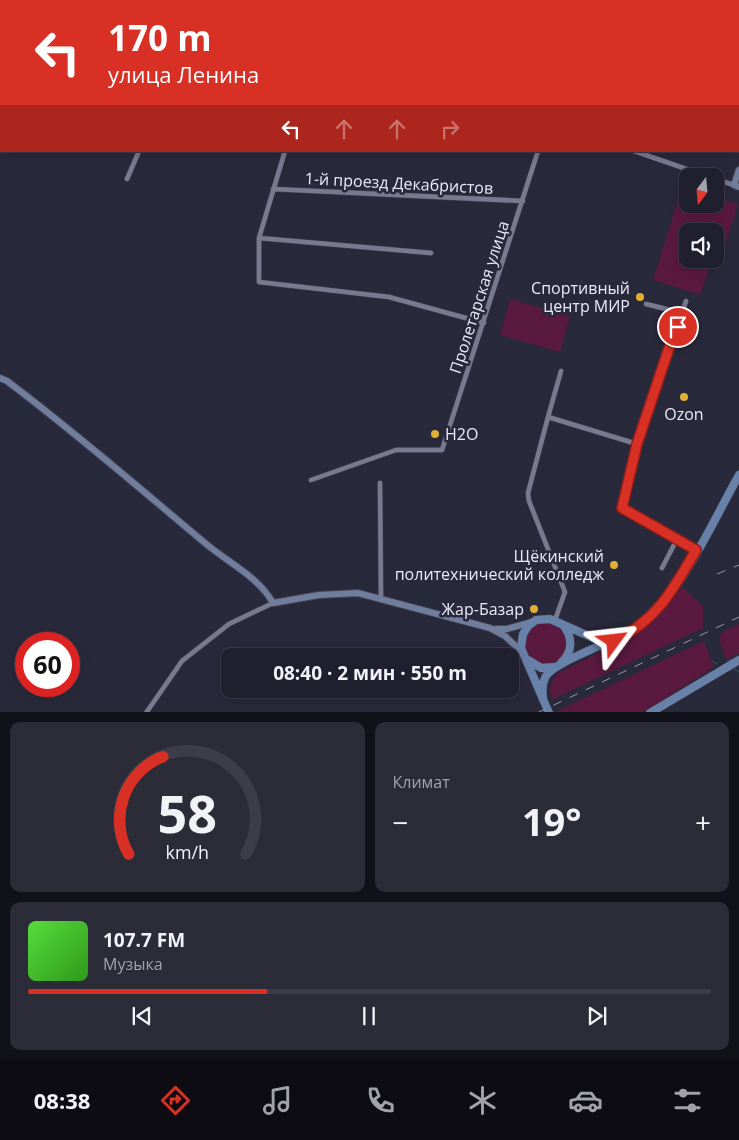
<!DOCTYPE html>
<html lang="ru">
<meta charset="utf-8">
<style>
body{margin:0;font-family:"Open Sans",sans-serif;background:#2c2c39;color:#f1f3f6;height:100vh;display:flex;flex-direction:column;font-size:19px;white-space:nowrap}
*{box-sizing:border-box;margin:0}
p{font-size:16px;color:#a1a2aa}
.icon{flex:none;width:28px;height:28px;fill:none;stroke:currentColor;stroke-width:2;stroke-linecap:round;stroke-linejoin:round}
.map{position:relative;height:712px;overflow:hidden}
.drawer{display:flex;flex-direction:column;gap:10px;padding:10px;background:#111119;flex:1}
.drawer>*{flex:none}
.top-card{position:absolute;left:0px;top:0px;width:740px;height:152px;box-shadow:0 2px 12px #0003,0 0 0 1px #3c3d49;background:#d93025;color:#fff;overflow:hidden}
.needle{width:32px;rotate:196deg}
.controls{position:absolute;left:679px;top:168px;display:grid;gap:10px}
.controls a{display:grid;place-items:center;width:45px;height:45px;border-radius:10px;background:#1f1f2d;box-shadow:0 2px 12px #0003,0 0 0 1px #3c3d49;font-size:25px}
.speed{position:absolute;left:15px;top:632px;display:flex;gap:10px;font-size:25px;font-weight:700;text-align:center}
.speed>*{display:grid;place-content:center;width:65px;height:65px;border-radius:50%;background:#1f1f2d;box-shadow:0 2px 12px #0003,0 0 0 1px #3c3d49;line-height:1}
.speed .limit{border:8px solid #d22;background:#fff;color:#111}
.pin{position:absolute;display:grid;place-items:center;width:42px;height:42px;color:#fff;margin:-21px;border:2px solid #fff;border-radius:50%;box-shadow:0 1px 5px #0007}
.me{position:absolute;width:55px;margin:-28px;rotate:60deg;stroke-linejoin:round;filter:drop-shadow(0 0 4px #0008)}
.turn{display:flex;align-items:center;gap:18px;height:105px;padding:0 25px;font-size:22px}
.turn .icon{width:65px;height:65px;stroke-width:2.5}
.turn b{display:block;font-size:35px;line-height:42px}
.lanes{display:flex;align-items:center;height:48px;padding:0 25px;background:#0003;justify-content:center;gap:25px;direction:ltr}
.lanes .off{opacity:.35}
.big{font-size:38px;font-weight:700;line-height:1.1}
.drawer .widget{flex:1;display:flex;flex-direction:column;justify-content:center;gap:8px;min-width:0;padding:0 18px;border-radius:10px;background:#2c2c39}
.drawer .dial{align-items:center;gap:0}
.dial svg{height:130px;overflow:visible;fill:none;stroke:#3c3d49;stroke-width:7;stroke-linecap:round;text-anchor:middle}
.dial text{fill:#f1f3f6;stroke:none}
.song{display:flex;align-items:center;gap:15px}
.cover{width:60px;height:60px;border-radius:8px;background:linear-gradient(135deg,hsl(110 70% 55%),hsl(110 70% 35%))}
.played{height:5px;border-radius:2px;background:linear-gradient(90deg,#d93025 35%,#3c3d49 35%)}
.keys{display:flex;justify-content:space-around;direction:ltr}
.heat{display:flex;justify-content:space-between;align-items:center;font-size:28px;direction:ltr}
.drawer .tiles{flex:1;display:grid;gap:10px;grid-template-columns:1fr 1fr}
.widget:last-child{grid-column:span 2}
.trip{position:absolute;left:221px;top:648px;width:298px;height:50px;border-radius:10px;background:#1f1f2d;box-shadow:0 2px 12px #0003,0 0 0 1px #3c3d49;font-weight:700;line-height:50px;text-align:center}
.menu{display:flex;height:80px;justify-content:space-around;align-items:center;background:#0c0c12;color:#a1a2aa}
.menu .icon{width:35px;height:35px}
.menu .current{color:#d93025}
.menu b{font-size:22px;color:#f1f3f6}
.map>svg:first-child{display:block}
.green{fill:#5a193e;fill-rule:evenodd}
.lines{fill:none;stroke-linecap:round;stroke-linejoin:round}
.stream{stroke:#206275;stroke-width:1}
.street-casing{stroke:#464556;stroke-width:5.5}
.secondary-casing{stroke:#464556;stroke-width:8}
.primary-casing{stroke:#464556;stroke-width:9}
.street{stroke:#797990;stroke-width:4.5}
.secondary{stroke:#707d9d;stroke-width:6}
.primary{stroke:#6881a9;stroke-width:8}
.rail{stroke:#9899a8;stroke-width:1;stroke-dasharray:9 9;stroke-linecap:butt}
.route-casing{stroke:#8d1f18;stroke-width:12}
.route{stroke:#d93025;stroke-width:9}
.poi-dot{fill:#e1af34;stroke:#29293c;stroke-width:2}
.labels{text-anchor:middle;stroke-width:5;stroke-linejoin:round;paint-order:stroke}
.street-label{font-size:16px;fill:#e9eaf7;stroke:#29293c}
.poi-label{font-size:16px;fill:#e9eaf7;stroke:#29293c;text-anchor:end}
</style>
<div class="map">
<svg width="739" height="713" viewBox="0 0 739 713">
<rect width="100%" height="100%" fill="#29293c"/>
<!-- green -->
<path class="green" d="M682,187L687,188L688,204H715V197L738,204L718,269L710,267L700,295L653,280ZM715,231V259H688V231Z
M510,299L570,316L560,352L500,335Z
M682,587L703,606V628L551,700L550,686L556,674L618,643L653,622Z
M525 643a21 21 0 1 1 42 0a21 21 0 1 1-42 0Z
M739,624V653L726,660L719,639L722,632Z
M704,641L714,667L643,712H555Z"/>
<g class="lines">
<!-- stream -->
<path class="stream" d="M712,661L717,664
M727,661L731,659
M733,668L739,672"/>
<defs>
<path id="street" d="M302,1V0
M529,1V0
M285,151L259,238V282L389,297L484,323
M634,151L707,176
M127,179L139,151
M715,179L734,185
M273,189L523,201
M259,238L431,253
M686,301L637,444L622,508L696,551
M646,304L682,313
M548,417L561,371
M311,480L396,450H442L538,151
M380,483L381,598
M662,568L677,539
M555,620L565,592L529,501L528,493L548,417L637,444
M146,713L182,661L229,624L273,603"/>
<path id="secondary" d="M739,170L734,185L739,187
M0,378L7,381C75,432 139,488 205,543C227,562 258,576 273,603L319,595L358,593L490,628L505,636L522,652
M496,629H507L532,622"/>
<path id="primary" d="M528,660L541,668L554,667
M561,663C573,652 573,637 563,625
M543,698C542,690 542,683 546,676C555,661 619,640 639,626C681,595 713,521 739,475
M549,713L521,648L523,634L528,626L536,620L550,619L607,644
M650,713L739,660"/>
</defs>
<!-- street casing -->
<use href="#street" class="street-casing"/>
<!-- secondary casing -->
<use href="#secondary" class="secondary-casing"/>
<!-- primary casing -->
<use href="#primary" class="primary-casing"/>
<!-- street -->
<use href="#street" class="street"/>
<!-- secondary -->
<use href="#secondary" class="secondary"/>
<!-- primary -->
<use href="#primary" class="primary"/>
<!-- rail -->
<path class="rail" d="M717,574L739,565
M537,713L739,617"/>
</g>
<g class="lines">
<defs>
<path id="route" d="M614,641C657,620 673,590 696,550L622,508L637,444L673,336L678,327"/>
</defs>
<!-- route casing -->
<use href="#route" class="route-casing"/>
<!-- route -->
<use href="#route" class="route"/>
</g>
<!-- markers -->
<g class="poi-dot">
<circle cx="640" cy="297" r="5"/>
<circle cx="684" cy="397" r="5"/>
<circle cx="435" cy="434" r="5"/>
<circle cx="614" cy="565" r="5"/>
<circle cx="534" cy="609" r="5"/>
</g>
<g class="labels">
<!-- street labels -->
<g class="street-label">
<text transform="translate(399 183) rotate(3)" y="6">1-й проезд Декабристов</text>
<text transform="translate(479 297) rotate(-72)" y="6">Пролетарская улица</text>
</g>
<!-- poi labels -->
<g class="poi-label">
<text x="630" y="294">Спортивный<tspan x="630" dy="18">центр МИР</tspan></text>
<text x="684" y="420" text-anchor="middle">Ozon</text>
<text x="445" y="440" text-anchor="start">Н2О</text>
<text x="604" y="562">Щёкинский<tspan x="604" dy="18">политехнический колледж</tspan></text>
<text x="524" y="615">Жар-Базар</text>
</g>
</g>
</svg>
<div class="controls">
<a><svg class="needle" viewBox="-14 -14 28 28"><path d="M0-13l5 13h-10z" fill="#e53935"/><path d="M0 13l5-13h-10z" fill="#a1a2aa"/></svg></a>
<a><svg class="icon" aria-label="sound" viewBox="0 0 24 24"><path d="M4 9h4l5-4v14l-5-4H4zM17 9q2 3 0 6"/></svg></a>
</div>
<div class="speed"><div class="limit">60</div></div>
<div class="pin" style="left:678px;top:327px;background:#d93025"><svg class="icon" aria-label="arrive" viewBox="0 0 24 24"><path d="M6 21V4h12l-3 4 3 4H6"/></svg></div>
<svg class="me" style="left:614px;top:641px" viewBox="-20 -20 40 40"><path d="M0-17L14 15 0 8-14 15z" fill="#d93025" stroke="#fff" stroke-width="4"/></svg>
<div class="trip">08:40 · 2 мин · 550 m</div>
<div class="top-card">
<div class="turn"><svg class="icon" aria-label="left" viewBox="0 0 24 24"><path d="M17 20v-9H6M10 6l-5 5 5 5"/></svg><div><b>170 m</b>улица Ленина</div></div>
<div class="lanes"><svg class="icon" aria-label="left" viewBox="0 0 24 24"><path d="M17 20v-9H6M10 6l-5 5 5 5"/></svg><svg class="icon off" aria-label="ahead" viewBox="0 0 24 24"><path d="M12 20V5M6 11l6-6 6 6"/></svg><svg class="icon off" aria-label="ahead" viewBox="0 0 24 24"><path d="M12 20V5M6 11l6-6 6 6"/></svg><svg class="icon off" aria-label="right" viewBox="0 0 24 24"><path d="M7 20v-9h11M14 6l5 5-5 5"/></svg></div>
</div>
</div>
<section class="drawer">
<div class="tiles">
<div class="widget dial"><svg viewBox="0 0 100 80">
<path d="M14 69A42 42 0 1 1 86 69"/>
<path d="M14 69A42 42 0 0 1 35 9" stroke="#d93025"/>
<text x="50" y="56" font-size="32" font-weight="700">58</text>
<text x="50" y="72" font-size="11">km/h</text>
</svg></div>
<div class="widget"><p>Климат</p>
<div class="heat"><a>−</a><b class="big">19°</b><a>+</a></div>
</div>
<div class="widget">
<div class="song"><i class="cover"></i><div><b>107.7 FM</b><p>Музыка</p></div></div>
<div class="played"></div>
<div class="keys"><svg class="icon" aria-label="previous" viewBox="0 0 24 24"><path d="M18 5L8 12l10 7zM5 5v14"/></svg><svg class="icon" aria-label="pause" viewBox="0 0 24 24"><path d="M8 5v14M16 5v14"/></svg><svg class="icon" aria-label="next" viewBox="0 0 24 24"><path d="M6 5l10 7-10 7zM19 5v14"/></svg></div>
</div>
</div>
</section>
<nav class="menu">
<b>08:38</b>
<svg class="icon current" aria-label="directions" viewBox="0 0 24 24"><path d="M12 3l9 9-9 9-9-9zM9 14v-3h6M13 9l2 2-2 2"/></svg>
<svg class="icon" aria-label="music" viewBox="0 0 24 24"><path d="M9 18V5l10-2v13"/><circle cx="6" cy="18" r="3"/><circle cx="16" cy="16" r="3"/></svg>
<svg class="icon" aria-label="phone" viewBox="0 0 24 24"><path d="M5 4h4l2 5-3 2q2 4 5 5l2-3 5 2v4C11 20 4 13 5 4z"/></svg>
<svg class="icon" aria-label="climate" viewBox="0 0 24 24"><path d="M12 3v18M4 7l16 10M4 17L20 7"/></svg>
<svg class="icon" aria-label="car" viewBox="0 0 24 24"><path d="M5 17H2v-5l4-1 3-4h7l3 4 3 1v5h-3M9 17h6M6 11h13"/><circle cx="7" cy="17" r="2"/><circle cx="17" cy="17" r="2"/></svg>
<svg class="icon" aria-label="filters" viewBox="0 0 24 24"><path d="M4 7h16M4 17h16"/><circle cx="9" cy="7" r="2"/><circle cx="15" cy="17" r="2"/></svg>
</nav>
